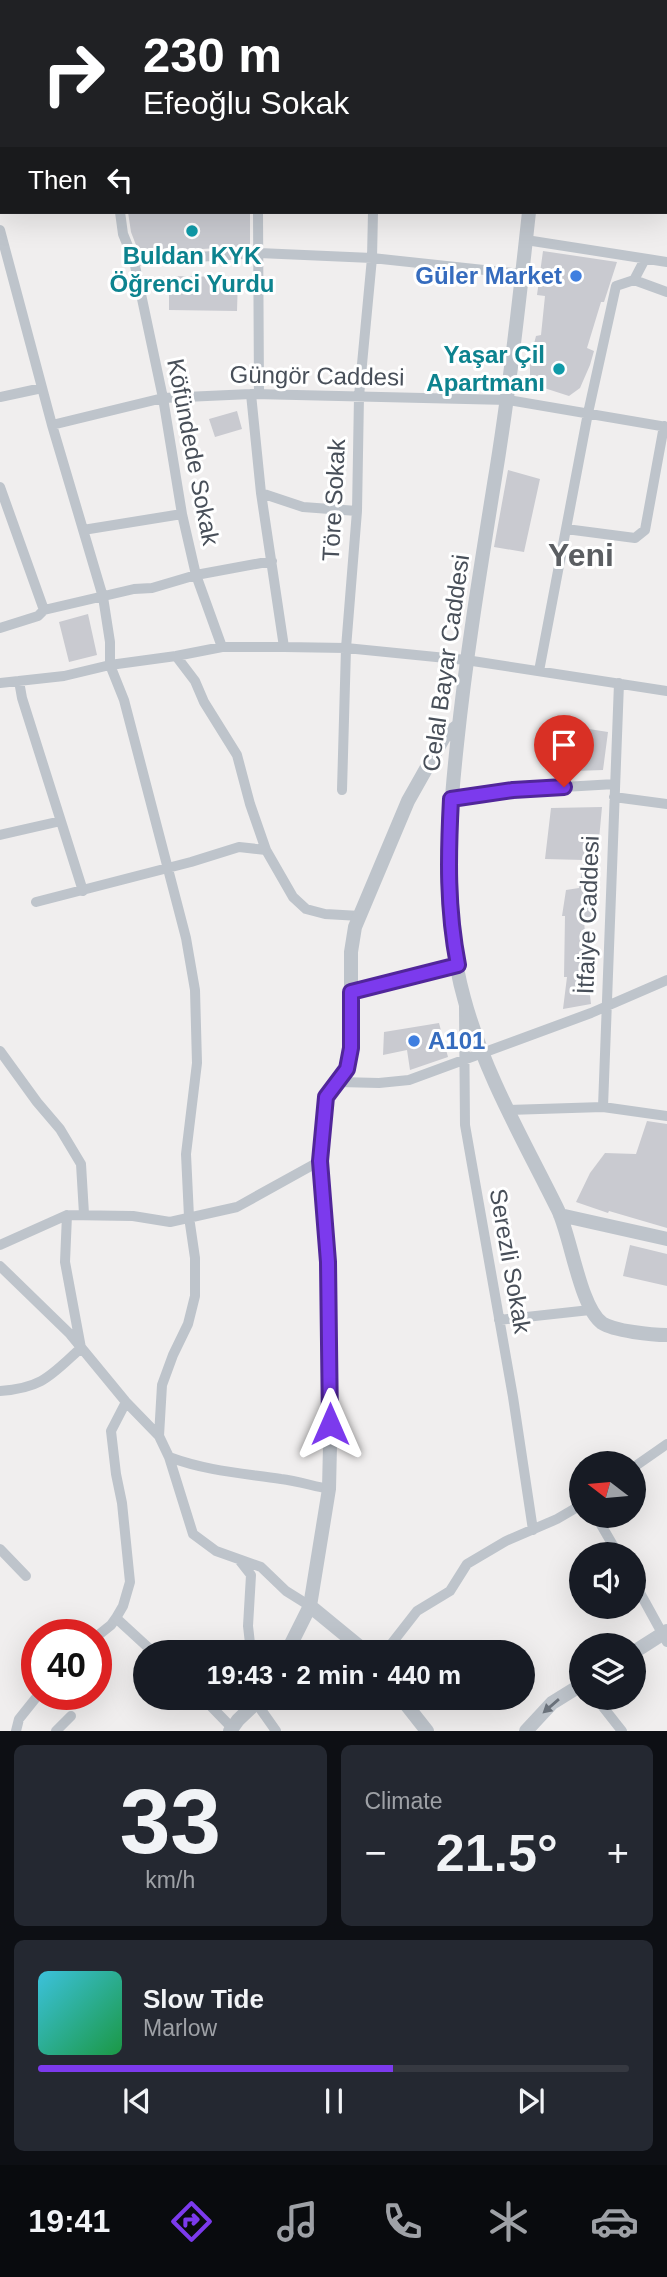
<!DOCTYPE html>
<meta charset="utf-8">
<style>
body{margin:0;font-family:Helvetica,sans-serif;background:#242831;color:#f1f3f6;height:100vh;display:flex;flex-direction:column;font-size:26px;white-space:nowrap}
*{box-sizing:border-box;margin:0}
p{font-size:23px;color:#9ea1a6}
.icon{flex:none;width:38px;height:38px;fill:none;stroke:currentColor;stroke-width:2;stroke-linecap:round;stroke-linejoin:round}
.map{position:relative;height:1731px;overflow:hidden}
.drawer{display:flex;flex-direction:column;gap:14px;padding:14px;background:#0d0f14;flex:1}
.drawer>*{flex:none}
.top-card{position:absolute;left:0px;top:0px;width:668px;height:214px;box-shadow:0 7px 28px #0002;background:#202124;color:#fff;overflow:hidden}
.needle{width:46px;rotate:286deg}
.buttons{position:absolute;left:569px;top:1451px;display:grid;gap:14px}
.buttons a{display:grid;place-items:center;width:77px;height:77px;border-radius:50%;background:#171b24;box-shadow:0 7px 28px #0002;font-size:35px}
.speed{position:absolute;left:21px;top:1619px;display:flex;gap:14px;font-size:35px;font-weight:700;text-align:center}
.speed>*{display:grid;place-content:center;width:91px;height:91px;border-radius:50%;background:#171b24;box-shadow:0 7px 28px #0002;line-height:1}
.speed .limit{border:10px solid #d22;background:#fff;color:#111}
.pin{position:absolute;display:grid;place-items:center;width:60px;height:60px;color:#fff;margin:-72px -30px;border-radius:50% 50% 50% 0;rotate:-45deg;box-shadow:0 0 7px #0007}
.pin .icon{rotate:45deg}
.me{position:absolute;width:77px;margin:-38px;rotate:0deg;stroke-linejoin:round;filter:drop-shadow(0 0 5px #0008)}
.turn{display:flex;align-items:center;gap:24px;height:147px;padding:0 28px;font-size:32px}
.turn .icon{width:91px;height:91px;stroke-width:2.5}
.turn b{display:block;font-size:49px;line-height:60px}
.then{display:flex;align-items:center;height:66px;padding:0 28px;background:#0003;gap:14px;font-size:26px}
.big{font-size:52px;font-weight:700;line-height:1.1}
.drawer .card{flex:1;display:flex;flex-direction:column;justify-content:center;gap:10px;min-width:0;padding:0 24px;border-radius:10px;background:#242831}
.drawer .dial{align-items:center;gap:0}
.dial b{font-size:91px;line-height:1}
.song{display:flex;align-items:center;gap:21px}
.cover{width:84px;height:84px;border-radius:10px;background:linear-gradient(135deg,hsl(190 70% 55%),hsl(140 70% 35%))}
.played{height:7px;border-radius:4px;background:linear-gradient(90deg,#7c3aed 60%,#363941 60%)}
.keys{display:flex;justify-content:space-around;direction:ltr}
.heat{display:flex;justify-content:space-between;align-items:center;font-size:38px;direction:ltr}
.drawer .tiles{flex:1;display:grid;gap:14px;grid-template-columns:1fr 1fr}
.card:last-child{grid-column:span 2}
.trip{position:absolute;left:133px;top:1640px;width:402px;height:70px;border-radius:35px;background:#171b24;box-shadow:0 7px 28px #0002;font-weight:700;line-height:70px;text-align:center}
.tabs{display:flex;height:112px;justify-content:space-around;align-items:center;background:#090b0e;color:#9ea1a6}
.tabs .icon{width:49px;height:49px}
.tabs .on{color:#7c3aed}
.tabs b{font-size:32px;color:#f1f3f6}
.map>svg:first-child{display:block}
.building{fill:#c9cad0}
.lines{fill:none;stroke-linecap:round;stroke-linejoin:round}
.minor{stroke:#bec4cb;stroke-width:10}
.tertiary{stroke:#bec4cb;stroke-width:14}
.oneway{fill:#6b727b}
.route-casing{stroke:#51269a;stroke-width:18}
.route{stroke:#7c3aed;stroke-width:12}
.culture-dot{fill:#0f9aa8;stroke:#fff;stroke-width:2.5}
.shop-dot{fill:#3f7fe0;stroke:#fff;stroke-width:2.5}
.labels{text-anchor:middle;stroke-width:6;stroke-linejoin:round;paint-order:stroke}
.culture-label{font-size:24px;font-weight:bold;fill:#0d838f;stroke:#fff}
.shop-label{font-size:24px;font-weight:bold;fill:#366cbe;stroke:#fff;text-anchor:end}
.street-label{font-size:24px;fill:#484f59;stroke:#fff}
.district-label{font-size:32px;font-weight:bold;fill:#5b5e62;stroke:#fff}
</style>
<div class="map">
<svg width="667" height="1731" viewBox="0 0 667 1731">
<rect width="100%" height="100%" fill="#f0eeee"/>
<!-- building -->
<path class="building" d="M128,212H250V246L139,253L131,232Z
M543,251L617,262L604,302H601L587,348L594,351L590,365L580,388L569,396L538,386L530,376V359L536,336L541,335L545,296L537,295Z
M169,276L238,277L237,311L169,310Z
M237,411L242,429L215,437L209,419Z
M508,470L540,479L524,552L494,547Z
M88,614L97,655L69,662L59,622Z
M557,724L608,732L603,770L548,772Z
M602,807L596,872L597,918H584L586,953H589L588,979L591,1004L563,1009L567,977H564L565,916H562L566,890L579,888L584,860L545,859L551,808Z
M439,1023L448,1057L410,1070L407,1050L383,1055L384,1032Z
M647,1121L667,1124V1228L609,1211L608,1213L576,1202L590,1173L605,1153L636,1154Z
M630,1245L667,1254V1286L623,1276Z"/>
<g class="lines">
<!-- minor -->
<path class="minor" d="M256,0V2
M381,2V0
M0,180L2,179
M120,212L123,234L134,261L259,253L372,258L522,274
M258,212L259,394
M0,230L52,425L103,597L110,642V665L124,700L186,938L195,990L197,1063L186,1154L189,1217L195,1258V1296L188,1324L173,1355L162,1385L159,1436
M526,240L667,262
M134,261L163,398L182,514L196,575L222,647
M634,280L667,292
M251,394L261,493L284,647
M0,397L42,388
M52,425L163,398L251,394L508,400L667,427
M0,487L44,610L134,589L152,588L196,575L272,561
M261,493L303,507L357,511
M566,529L635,538L645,530L664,426
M83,530L182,514
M0,628L38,616L44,610
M176,656L195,681L204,702L237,755L250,804L266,850L293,897L306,909L325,914L360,916
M539,671L588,413L616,286L634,280L645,259
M19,681L22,698L83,891
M0,683L64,676L110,665L176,656L222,647H284L346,648L466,660L667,691
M342,790L346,648L357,511L359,396L372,258L373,212
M614,797L667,804
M451,799L513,790L615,784
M0,835L61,821
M36,902L191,862L239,847L266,850
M351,992L458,965
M464,1006L465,1125L513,1397L533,1530
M0,1051L37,1102L60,1129L81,1164L84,1214
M339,1082L379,1083L409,1080L591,1013L667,980
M603,1107L619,683
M508,1110L603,1107L667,1116
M0,1245L67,1215L133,1216L170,1222L237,1207L320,1161
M0,1266L70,1334L126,1402L159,1436L169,1457L193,1534L216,1551L261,1567L286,1591L310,1606
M499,1320L590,1310
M0,1391C43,1388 51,1375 81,1348L65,1262L67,1215
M169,1457C207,1471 241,1473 281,1479C297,1481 313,1486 329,1489
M634,1467L667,1444
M596,1516L618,1554
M0,1549L26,1576
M240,1561L251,1575L248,1626L251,1652
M634,1582L667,1642
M116,1618L153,1652
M96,1637L111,1625L116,1618L123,1606L130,1582L122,1503L116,1474L111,1431L126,1402
M385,1652L417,1611L450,1591L467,1564L506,1541L557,1519L581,1505
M203,1698L232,1728
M603,1698V1707L622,1731
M257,1704L276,1731
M16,1731L19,1719L39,1694
M56,1731L71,1716"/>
<!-- tertiary -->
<path class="tertiary" d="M554,2V0
M529,212C519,303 509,394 494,484C480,571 466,657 457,744C448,828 441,915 464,998C484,1073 524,1141 558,1210C571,1237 580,1307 602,1323C614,1331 652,1335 667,1335
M560,1215L667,1239
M310,1606L366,1652
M287,1652L310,1606L329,1489L331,1402L328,1262L320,1161L326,1097L347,1069L351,1047V952L355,927L408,801L444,737L459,725
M634,1652L667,1631
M401,1698L427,1731
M230,1731L238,1720L261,1698
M526,1731L552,1703L581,1685"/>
</g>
<!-- one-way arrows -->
<defs><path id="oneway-solid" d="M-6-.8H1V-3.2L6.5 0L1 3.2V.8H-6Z" transform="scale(1.75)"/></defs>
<use class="oneway" href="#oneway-solid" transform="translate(551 1706) rotate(139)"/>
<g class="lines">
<defs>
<path id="route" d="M330,1424L328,1262L320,1161L326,1097L347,1069L351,1048V992L458,965C447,908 448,857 451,799L513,790L564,787"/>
</defs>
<!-- route casing -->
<use href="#route" class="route-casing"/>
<!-- route -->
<use href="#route" class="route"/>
</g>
<!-- markers -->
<g class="culture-dot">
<circle cx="192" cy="231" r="7"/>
<circle cx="559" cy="369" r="7"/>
</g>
<g class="shop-dot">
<circle cx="576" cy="276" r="7"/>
<circle cx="414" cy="1041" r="7"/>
</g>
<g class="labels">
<!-- culture labels -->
<g class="culture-label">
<text x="192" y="264">Buldan KYK<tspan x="192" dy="28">Öğrenci Yurdu</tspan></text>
<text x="545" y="363" text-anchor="end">Yaşar Çil<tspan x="545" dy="28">Apartmanı</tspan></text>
</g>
<!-- shop labels -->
<g class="shop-label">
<text x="562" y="284">Güler Market</text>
<text x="428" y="1049" text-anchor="start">A101</text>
</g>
<!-- street labels -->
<g class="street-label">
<text transform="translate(317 376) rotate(1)" y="8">Güngör Caddesi</text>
<text transform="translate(193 452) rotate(79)" y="8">Köfündede Sokak</text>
<text transform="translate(334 500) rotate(-87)" y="8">Töre Sokak</text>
<text transform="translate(446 663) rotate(-82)" y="8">Celal Bayar Caddesi</text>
<text transform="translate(588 915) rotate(-88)" y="8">İtfaiye Caddesi</text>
<text transform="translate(510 1261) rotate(80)" y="8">Serezli Sokak</text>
</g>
<!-- district labels -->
<g class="district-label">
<text x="581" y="566">Yeni</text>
</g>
</g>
</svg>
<div class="buttons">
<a><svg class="needle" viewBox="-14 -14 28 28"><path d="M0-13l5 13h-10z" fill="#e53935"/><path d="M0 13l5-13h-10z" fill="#9ea1a6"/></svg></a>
<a><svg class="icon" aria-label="sound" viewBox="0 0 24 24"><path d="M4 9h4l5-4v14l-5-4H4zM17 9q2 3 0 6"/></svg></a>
<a><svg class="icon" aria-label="layers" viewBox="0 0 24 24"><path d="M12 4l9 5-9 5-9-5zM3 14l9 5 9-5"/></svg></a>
</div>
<div class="speed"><div class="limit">40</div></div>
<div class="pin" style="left:564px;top:787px;background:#d93025"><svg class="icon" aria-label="arrive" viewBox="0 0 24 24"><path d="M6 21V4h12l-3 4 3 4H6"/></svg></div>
<svg class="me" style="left:330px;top:1424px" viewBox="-20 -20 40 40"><path d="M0-17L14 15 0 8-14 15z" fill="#7c3aed" stroke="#fff" stroke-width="4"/></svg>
<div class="trip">19:43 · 2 min · 440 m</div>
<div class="top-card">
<div class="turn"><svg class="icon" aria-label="right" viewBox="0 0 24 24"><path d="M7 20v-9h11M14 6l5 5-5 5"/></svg><div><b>230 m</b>Efeoğlu Sokak</div></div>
<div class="then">Then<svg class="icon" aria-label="left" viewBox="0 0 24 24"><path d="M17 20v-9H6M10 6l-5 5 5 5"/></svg></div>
</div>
</div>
<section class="drawer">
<div class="tiles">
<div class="card dial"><b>33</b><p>km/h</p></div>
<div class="card"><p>Climate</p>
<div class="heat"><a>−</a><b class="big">21.5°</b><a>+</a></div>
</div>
<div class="card">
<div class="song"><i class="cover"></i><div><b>Slow Tide</b><p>Marlow</p></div></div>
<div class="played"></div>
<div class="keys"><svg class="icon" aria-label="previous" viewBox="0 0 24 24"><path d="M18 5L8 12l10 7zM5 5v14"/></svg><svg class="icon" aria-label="pause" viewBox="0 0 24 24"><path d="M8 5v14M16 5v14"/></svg><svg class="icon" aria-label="next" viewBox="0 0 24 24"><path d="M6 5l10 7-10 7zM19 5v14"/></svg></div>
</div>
</div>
</section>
<nav class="tabs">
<b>19:41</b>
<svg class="icon on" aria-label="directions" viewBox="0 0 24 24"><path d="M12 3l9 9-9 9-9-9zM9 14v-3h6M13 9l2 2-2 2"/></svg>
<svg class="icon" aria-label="music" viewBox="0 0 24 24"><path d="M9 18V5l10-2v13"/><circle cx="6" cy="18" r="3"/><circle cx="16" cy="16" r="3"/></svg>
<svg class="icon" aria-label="phone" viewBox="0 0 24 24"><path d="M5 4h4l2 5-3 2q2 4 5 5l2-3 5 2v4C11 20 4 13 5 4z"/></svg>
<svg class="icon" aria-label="climate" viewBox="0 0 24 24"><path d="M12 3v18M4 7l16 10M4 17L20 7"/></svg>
<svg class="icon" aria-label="car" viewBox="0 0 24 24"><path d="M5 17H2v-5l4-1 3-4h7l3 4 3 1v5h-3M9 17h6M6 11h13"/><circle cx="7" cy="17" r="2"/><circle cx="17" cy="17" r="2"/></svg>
</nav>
